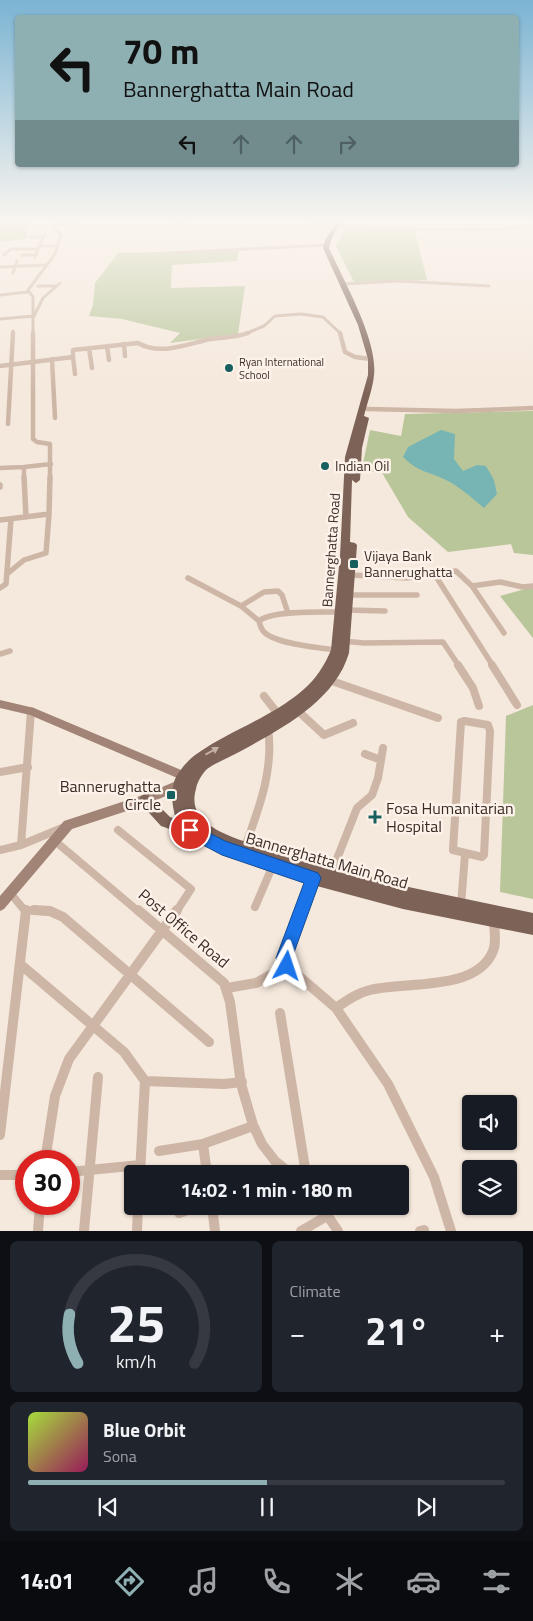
<!DOCTYPE html>
<meta charset="utf-8">
<style>
body{margin:0;font-family:"Titillium Web",sans-serif;background:#20242c;color:#f1f3f6;height:100vh;display:flex;flex-direction:column;font-size:19px;white-space:nowrap}
*{box-sizing:border-box;margin:0}
p{font-size:16px;color:#9ea1a6}
.icon{flex:none;width:28px;height:28px;fill:none;stroke:currentColor;stroke-width:2;stroke-linecap:round;stroke-linejoin:round}
.map{position:relative;height:1231px;overflow:hidden}
.sheet{display:flex;flex-direction:column;gap:10px;padding:10px;background:#0d0f14;flex:1}
.sheet>*{flex:none}
.hud{position:absolute;left:15px;top:15px;width:504px;height:152px;border-radius:5px;box-shadow:0 1px 4px #0004;background:#8fb0b2;color:#111;overflow:hidden}
.controls{position:absolute;left:462px;top:1095px;display:grid;gap:10px}
.controls a{display:grid;place-items:center;width:55px;height:55px;border-radius:5px;background:#171b24;box-shadow:0 1px 4px #0004;font-size:25px}
.speed{position:absolute;left:15px;top:1150px;display:flex;gap:10px;font-size:25px;font-weight:700;text-align:center}
.speed>*{display:grid;place-content:center;width:65px;height:65px;border-radius:50%;background:#171b24;box-shadow:0 1px 4px #0004;line-height:1}
.speed .limit{border:8px solid #d22;background:#fff;color:#111}
.pin{position:absolute;display:grid;place-items:center;width:42px;height:42px;color:#fff;margin:-21px;border:2px solid #fff;border-radius:50%;box-shadow:0 1px 5px #0007}
.me{position:absolute;width:55px;margin:-28px;rotate:5deg;stroke-linejoin:round;filter:drop-shadow(0 0 4px #0008)}
.turn{display:flex;align-items:center;gap:18px;height:105px;padding:0 25px;font-size:22px}
.turn .icon{width:65px;height:65px;stroke-width:2.5}
.turn b{display:block;font-size:35px;line-height:42px}
.lanes{display:flex;align-items:center;height:48px;padding:0 25px;background:#0003;justify-content:center;gap:25px;direction:ltr}
.lanes .off{opacity:.35}
.big{font-size:38px;font-weight:700;line-height:1.1}
.sheet .tile{flex:1;display:flex;flex-direction:column;justify-content:center;gap:8px;min-width:0;padding:0 18px;border-radius:8px;background:#20242c}
.sheet .dial{align-items:center;gap:0}
.dial svg{height:130px;overflow:visible;fill:none;stroke:#363941;stroke-width:7;stroke-linecap:round;text-anchor:middle}
.dial text{fill:#f1f3f6;stroke:none}
.song{display:flex;align-items:center;gap:15px}
.cover{width:60px;height:60px;border-radius:8px;background:linear-gradient(135deg,hsl(80 70% 55%),hsl(330 70% 35%))}
.played{height:5px;border-radius:2px;background:linear-gradient(90deg,#8fb0b2 50%,#363941 50%)}
.keys{display:flex;justify-content:space-around;direction:ltr}
.heat{display:flex;justify-content:space-between;align-items:center;font-size:28px;direction:ltr}
.sheet .tiles{flex:1;display:grid;gap:10px;grid-template-columns:1fr 1fr}
.tile:last-child{grid-column:span 2}
.trip{position:absolute;left:124px;top:1165px;width:285px;height:50px;border-radius:5px;background:#171b24;box-shadow:0 1px 4px #0004;font-weight:700;line-height:50px;text-align:center}
.tabs{display:flex;height:80px;justify-content:space-around;align-items:center;background:#090b0e;color:#9ea1a6}
.tabs .icon{width:35px;height:35px}
.tabs .selected{color:#8fb0b2}
.tabs b{font-size:22px;color:#f1f3f6}
.map>svg:first-child{display:block}
.green{fill:#b9c69a}
.water{fill:#77b5b4}
.lines{fill:none;stroke-linecap:round;stroke-linejoin:round}
.street-far4{stroke:#ceb6a6;stroke-width:3}
.street-far3{stroke:#ceb6a6;stroke-width:4.5}
.street-far2{stroke:#ceb6a6;stroke-width:5.5}
.street-far1{stroke:#ceb6a6;stroke-width:8}
.street{stroke:#ceb6a6;stroke-width:10}
.secondary{fill:#a28477;fill-rule:evenodd}
.primary{fill:#7d6257;fill-rule:evenodd}
.oneway{fill:#c3b1a7}
.route{fill:#1a73e8;stroke:#114b97}
.poi-dot{fill:#185f60;stroke:#fcf2e9;stroke-width:2}
.labels{text-anchor:middle;stroke-width:5;stroke-linejoin:round;paint-order:stroke}
.far-poi-label{font-size:11px;fill:#3a2c28;stroke:#fcf2e9;text-anchor:start}
.poi-label{font-size:14px;fill:#3a2c28;stroke:#fcf2e9;text-anchor:start}
.street-label{font-size:14px;fill:#3a2c28;stroke:#fcf2e9}
.near-poi-label{font-size:16px;fill:#3a2c28;stroke:#fcf2e9;text-anchor:end}
.near-street-label{font-size:16px;fill:#3a2c28;stroke:#fcf2e9}
</style>
<div class="map">
<svg width="533" height="1231" viewBox="0 0 533 1231">
<rect width="100%" height="100%" fill="#f5e8dc"/>
<!-- green -->
<path class="green" d="M0,223H28L26,239L0,242Z
M346,227L381,230L415,231L427,280L354,282L336,246Z
M239,250L237,261L172,265L171,288L245,286L238,334L170,343L180,333L122,319L89,316L93,305L95,283L118,253Z
M533,411V555L514,553L511,544L448,552L408,517L381,471L361,473L370,430L401,436L405,414Z
M533,587V638L500,596Z
M533,705V899L500,892L506,716Z"/>
<!-- water -->
<path class="water" d="M441,430L455,434L454,459L463,471L477,465L486,466L494,480L497,494L484,508C472,498 460,487 446,480C428,471 419,473 403,457L408,447Z"/>
<g class="lines">
<!-- street-far4 -->
<path class="street-far4" d="M175,223L192,226L341,225L387,229L493,230L533,226
M55,225L73,224
M30,237H43
M39,246L45,234
M170,253L326,245
M4,255L11,249H38
M22,255H36
M35,257L39,246H58
M0,267L46,265
M13,273L17,261
M344,284L399,281L489,286
M38,286H55
M0,295L28,292
M0,319L34,316L43,298L60,283
M13,334V331
M33,334V297L28,290L55,254L61,234L54,229L55,223
M245,334L264,326L275,316L301,314L323,317L341,334"/>
<!-- street-far3 -->
<path class="street-far3" d="M33,333V439L37,442L50,444V478
M340,333L345,352L355,357L371,359
M124,344L125,356
M107,346L109,360
M89,348L92,368
M73,357L75,374
M52,359L55,418
M0,366L73,357V350L138,343C160,356 187,344 210,339C223,337 235,338 248,333
M367,409L456,411L533,408
M8,424L13,333
M0,468L24,467
M24,478V467L51,464"/>
<!-- street-far2 -->
<path class="street-far2" d="M24,477L26,517
M0,485V487
M0,520L49,514L50,477
M7,574L24,560L46,553L49,514
M351,575L407,578L456,571L472,586L504,633
M435,575L493,666
M188,578L241,606L259,621
M472,586L500,582L523,587L533,586
M0,588L6,584L11,519
M349,595H417
M241,606L264,592L278,591L282,595L288,613
M347,610L385,611
M343,641L364,643L443,642L459,666
M336,650C319,648 276,644 264,632C261,629 260,625 259,621C271,610 323,612 340,612
M0,654L10,651"/>
<!-- street-far1 -->
<path class="street-far1" d="M458,665L473,688L479,706
M492,665L517,705
M329,680L438,718
M264,696L278,714
M297,710L324,735L353,723
M465,721L488,725L490,731L484,855L482,857L453,850L461,722Z
M365,754L381,760
M0,772L28,767
M118,830L191,889L176,912
M55,841L139,912
M21,845L31,711
M245,847C259,808 274,770 268,728
M0,850L21,845L62,828
M331,874L357,808L372,795L378,778L383,748
M11,894L26,912
M461,905L465,854
M255,907L273,865
M26,910L51,912
M301,912L313,878"/>
<!-- street -->
<path class="street" d="M34,910L50,911L63,917L209,1042
M138,910L224,983L230,1002L241,1084L253,1125L262,1144L275,1161L291,1174
M301,910L284,958L287,966L336,1008L388,1084L434,1177L451,1231
M20,964L124,1052L145,1081L140,1174
M227,988L256,983L287,966
M336,1008C346,1001 357,993 370,990C405,981 477,992 493,951C497,942 494,930 494,920
M280,1013L306,1174
M145,1081L224,1084L242,1082
M0,1135L26,910
M203,1144L207,1174
M159,1151L203,1144L253,1126
M45,1161L55,1096L69,1059L177,910
M69,1172L140,1165
M275,1174L285,1170
M0,1175H26
M212,1206L215,1231
M321,1206L338,1231
M179,1213L200,1206
M38,1231L40,1204
M84,1231L98,1077
M137,1231L138,1206
M301,1231L327,1216
M420,1231L424,1230"/>
<!-- secondary -->
<path class="secondary" d="M0,700L34,708L193,775L194,778L193,781L189,783L30,715L0,708Z
M184,781L188,782L189,786L188,790L175,792L145,805L72,829L4,909L0,911V896L64,821L143,795L174,782Z"/>
<!-- primary -->
<path class="primary" d="M336,223H340L331,240L329,248C343,280 378,340 374,375C373,388 367,403 364,416L369,418L362,448L360,480L356,483L352,480L350,542L355,543L357,545L349,653C335,701 281,729 241,751C230,757 217,762 207,769C202,774 197,782 196,789C187,819 217,831 240,840L399,885L533,913V935L403,909L313,885L222,854L187,835L161,826L141,804L139,800L141,796L145,794L149,796L170,817L176,819C172,807 171,794 174,782C177,772 190,758 198,753C231,730 272,717 303,690C315,680 325,665 331,650L340,556L345,457L368,375V359L358,325L323,248L325,240Z"/>
</g>
<!-- one-way arrows -->
<defs><path id="oneway-solid" d="M-6-.8H1V-3.2L6.5 0L1 3.2V.8H-6Z" transform="scale(1.25)"/></defs>
<use class="oneway" href="#oneway-solid" transform="translate(212 751) rotate(-29)"/>
<!-- sky -->
<linearGradient id="sky" x2="0" y2="1"><stop stop-color="#7bb4d3"/><stop offset="0.56" stop-color="#faf5ef"/><stop offset="1" stop-color="#faf5ef" stop-opacity="0"/></linearGradient>
<rect width="533" height="395" fill="url(#sky)"/>
<!-- route -->
<path class="route" d="M190,823L225,841L318,873L321,878L292,958L296,966L293,972L287,974L281,972L276,958L304,883L222,855L184,835L182,830L184,825Z"/>
<!-- markers -->
<g class="poi-dot">
<circle cx="229" cy="368" r="5"/>
<circle cx="325" cy="466" r="5"/>
<rect x="349" y="559" width="10" height="10" rx="2.5"/>
<rect x="166" y="790" width="10" height="10" rx="2.5"/>
<path d="M372.5 809.5h5v5h5v5h-5v5h-5v-5h-5v-5h5z"/>
</g>
<g class="labels">
<!-- far-poi labels -->
<g class="far-poi-label">
<text x="239" y="366">Ryan International<tspan x="239" dy="13">School</tspan></text>
</g>
<!-- poi labels -->
<g class="poi-label">
<text x="335" y="471">Indian Oil</text>
<text x="364" y="561">Vijaya Bank<tspan x="364" dy="16">Bannerughatta</tspan></text>
</g>
<!-- street labels -->
<g class="street-label">
<text transform="translate(331 550) rotate(-86)" y="5">Bannerghatta Road</text>
</g>
<!-- near-poi labels -->
<g class="near-poi-label">
<text x="161" y="792">Bannerughatta<tspan x="161" dy="18">Circle</tspan></text>
<text x="386" y="814" text-anchor="start">Fosa Humanitarian<tspan x="386" dy="18">Hospital</tspan></text>
</g>
<!-- near-street labels -->
<g class="near-street-label">
<text transform="translate(327 860) rotate(16)" y="6">Bannerghatta Main Road</text>
<text transform="translate(184 928) rotate(40)" y="6">Post Office Road</text>
</g>
</g>
</svg>
<div class="controls">
<a><svg class="icon" aria-label="sound" viewBox="0 0 24 24"><path d="M4 9h4l5-4v14l-5-4H4zM17 9q2 3 0 6"/></svg></a>
<a><svg class="icon" aria-label="layers" viewBox="0 0 24 24"><path d="M12 4l9 5-9 5-9-5zM3 14l9 5 9-5"/></svg></a>
</div>
<div class="speed"><div class="limit">30</div></div>
<div class="pin" style="left:190px;top:830px;background:#d93025"><svg class="icon" aria-label="arrive" viewBox="0 0 24 24"><path d="M6 21V4h12l-3 4 3 4H6"/></svg></div>
<svg class="me" style="left:287px;top:966px" viewBox="-20 -20 40 40"><path d="M0-17L14 15 0 8-14 15z" fill="#1a73e8" stroke="#fff" stroke-width="4"/></svg>
<div class="trip">14:02 · 1 min · 180 m</div>
<div class="hud">
<div class="turn"><svg class="icon" aria-label="left" viewBox="0 0 24 24"><path d="M17 20v-9H6M10 6l-5 5 5 5"/></svg><div><b>70 m</b>Bannerghatta Main Road</div></div>
<div class="lanes"><svg class="icon" aria-label="left" viewBox="0 0 24 24"><path d="M17 20v-9H6M10 6l-5 5 5 5"/></svg><svg class="icon off" aria-label="ahead" viewBox="0 0 24 24"><path d="M12 20V5M6 11l6-6 6 6"/></svg><svg class="icon off" aria-label="ahead" viewBox="0 0 24 24"><path d="M12 20V5M6 11l6-6 6 6"/></svg><svg class="icon off" aria-label="right" viewBox="0 0 24 24"><path d="M7 20v-9h11M14 6l5 5-5 5"/></svg></div>
</div>
</div>
<section class="sheet">
<div class="tiles">
<div class="tile dial"><svg viewBox="0 0 100 80">
<path d="M14 69A42 42 0 1 1 86 69"/>
<path d="M14 69A42 42 0 0 1 9 39" stroke="#8fb0b2"/>
<text x="50" y="56" font-size="32" font-weight="700">25</text>
<text x="50" y="72" font-size="11">km/h</text>
</svg></div>
<div class="tile"><p>Climate</p>
<div class="heat"><a>−</a><b class="big">21°</b><a>+</a></div>
</div>
<div class="tile">
<div class="song"><i class="cover"></i><div><b>Blue Orbit</b><p>Sona</p></div></div>
<div class="played"></div>
<div class="keys"><svg class="icon" aria-label="previous" viewBox="0 0 24 24"><path d="M18 5L8 12l10 7zM5 5v14"/></svg><svg class="icon" aria-label="pause" viewBox="0 0 24 24"><path d="M8 5v14M16 5v14"/></svg><svg class="icon" aria-label="next" viewBox="0 0 24 24"><path d="M6 5l10 7-10 7zM19 5v14"/></svg></div>
</div>
</div>
</section>
<nav class="tabs">
<b>14:01</b>
<svg class="icon selected" aria-label="directions" viewBox="0 0 24 24"><path d="M12 3l9 9-9 9-9-9zM9 14v-3h6M13 9l2 2-2 2"/></svg>
<svg class="icon" aria-label="music" viewBox="0 0 24 24"><path d="M9 18V5l10-2v13"/><circle cx="6" cy="18" r="3"/><circle cx="16" cy="16" r="3"/></svg>
<svg class="icon" aria-label="phone" viewBox="0 0 24 24"><path d="M5 4h4l2 5-3 2q2 4 5 5l2-3 5 2v4C11 20 4 13 5 4z"/></svg>
<svg class="icon" aria-label="climate" viewBox="0 0 24 24"><path d="M12 3v18M4 7l16 10M4 17L20 7"/></svg>
<svg class="icon" aria-label="car" viewBox="0 0 24 24"><path d="M5 17H2v-5l4-1 3-4h7l3 4 3 1v5h-3M9 17h6M6 11h13"/><circle cx="7" cy="17" r="2"/><circle cx="17" cy="17" r="2"/></svg>
<svg class="icon" aria-label="filters" viewBox="0 0 24 24"><path d="M4 7h16M4 17h16"/><circle cx="9" cy="7" r="2"/><circle cx="15" cy="17" r="2"/></svg>
</nav>
